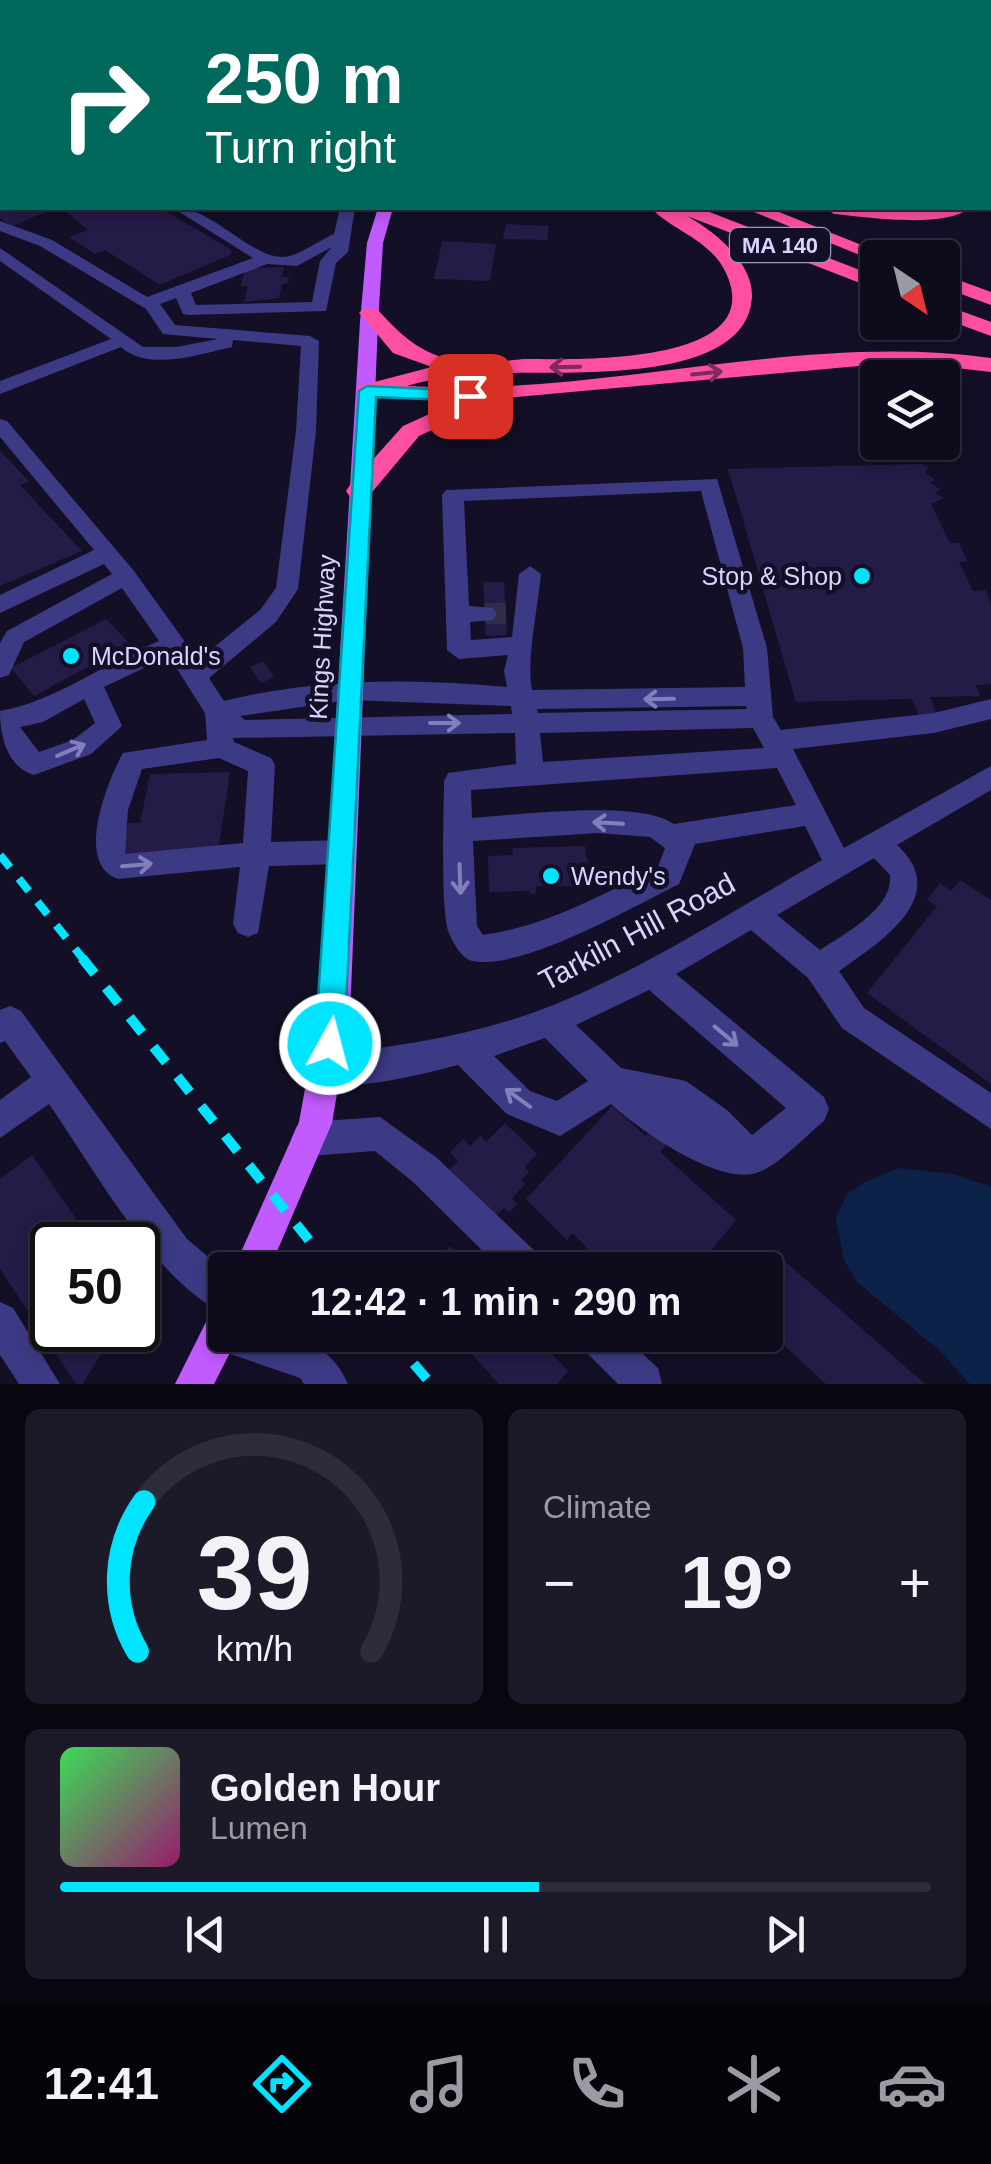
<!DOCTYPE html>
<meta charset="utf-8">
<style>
body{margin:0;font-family:Helvetica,sans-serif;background:#1c1929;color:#f1f3f6;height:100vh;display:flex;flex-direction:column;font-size:38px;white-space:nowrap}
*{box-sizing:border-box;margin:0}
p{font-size:32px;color:#9b9ba3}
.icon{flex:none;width:55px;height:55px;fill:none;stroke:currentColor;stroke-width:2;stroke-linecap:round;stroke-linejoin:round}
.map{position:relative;height:1384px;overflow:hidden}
.details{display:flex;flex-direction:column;gap:25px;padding:25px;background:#08060f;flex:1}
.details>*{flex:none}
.banner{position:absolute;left:0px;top:0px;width:992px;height:210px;box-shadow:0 5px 15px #0003,0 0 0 2px #2e2b3b;background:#00695c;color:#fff;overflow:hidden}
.needle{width:65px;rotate:145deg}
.tools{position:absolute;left:860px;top:240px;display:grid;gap:20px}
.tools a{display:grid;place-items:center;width:100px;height:100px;border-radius:10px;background:#0e0b1c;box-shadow:0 5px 15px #0003,0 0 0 2px #2e2b3b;font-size:50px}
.speed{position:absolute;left:30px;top:1222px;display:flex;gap:20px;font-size:50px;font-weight:700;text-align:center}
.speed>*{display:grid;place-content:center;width:130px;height:130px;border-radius:50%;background:#0e0b1c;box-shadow:0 5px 15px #0003,0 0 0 2px #2e2b3b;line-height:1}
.speed .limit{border:5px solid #111;border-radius:15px;background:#fff;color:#111}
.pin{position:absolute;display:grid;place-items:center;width:85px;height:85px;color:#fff;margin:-42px;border-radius:20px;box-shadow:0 5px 15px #0006}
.me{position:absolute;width:110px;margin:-55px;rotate:7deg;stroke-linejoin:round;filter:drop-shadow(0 0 8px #0008)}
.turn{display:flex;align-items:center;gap:35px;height:210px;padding:0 40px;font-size:45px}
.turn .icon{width:130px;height:130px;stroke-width:2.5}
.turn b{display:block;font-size:70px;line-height:85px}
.big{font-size:75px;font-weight:700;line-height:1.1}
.details .widget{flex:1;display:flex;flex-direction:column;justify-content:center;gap:15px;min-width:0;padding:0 35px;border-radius:15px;background:#1c1929}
.details .dial{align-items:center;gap:0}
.dial svg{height:260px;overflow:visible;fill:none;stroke:#2e2b3b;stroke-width:7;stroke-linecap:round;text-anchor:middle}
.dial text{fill:#f1f3f6;stroke:none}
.song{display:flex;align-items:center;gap:30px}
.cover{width:120px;height:120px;border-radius:15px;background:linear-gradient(135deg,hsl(130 70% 55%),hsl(320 70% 35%))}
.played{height:10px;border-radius:5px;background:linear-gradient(90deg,#00e5ff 55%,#2e2b3b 55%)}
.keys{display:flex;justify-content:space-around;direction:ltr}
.heat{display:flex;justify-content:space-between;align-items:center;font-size:55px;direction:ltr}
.details .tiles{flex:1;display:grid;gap:25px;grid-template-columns:1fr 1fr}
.widget:last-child{grid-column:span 2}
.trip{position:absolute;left:208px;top:1252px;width:575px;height:100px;border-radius:10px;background:#0e0b1c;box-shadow:0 5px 15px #0003,0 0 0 2px #2e2b3b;font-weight:700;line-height:100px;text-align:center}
.tab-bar{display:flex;height:160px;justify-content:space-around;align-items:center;background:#06040b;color:#9b9ba3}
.tab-bar .icon{width:70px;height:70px}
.tab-bar .selected{color:#00e5ff}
.tab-bar b{font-size:45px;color:#f1f3f6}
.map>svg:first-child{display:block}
.water{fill:#0c2248}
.building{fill:#241b47}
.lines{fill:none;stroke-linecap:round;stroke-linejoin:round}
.minor-tunnel{stroke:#312d47;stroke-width:21;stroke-dasharray:21 10;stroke-linecap:butt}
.minor{fill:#3d3a85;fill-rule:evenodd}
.major{fill:#c25bff;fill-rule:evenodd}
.highway{fill:#ff4fa3;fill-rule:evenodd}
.rail-far1{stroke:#00e5ff;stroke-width:8;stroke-dasharray:16 14;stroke-linecap:butt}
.rail{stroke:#00e5ff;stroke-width:10;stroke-dasharray:20 18;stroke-linecap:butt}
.oneway{stroke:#7d2c5e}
.oneway2{stroke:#837fbc}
.route{fill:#00e5ff;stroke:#0095a6;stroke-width:2.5}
.poi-dot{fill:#00e5ff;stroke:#130f26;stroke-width:4}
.labels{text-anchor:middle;stroke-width:9;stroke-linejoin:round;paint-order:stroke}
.shield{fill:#130f26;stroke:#9e99be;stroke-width:2.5}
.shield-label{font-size:22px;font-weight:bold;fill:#d9d4ff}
.poi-label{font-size:25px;fill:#d9d4ff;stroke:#130f26;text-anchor:start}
.street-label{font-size:25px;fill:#d9d4ff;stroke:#130f26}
.near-street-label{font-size:30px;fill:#d9d4ff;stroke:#130f26}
</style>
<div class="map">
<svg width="991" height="1384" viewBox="0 0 991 1384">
<rect width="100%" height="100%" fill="#130f26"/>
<!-- water -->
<path class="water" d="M898,1168L953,1174L991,1187V1384H970L939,1350L857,1282L844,1260L836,1218L847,1194L865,1182Z"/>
<!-- building -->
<path class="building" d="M0,208H56L12,226L0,218Z
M62,208H160L232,250L230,255L160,285L105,250L95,254L69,237L88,230Z
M506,224L549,226L547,240L503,239Z
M442,241L496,244L490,281L434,279Z
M284,267L282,277H289L288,283L282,284L279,298L244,302L248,286H241L245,268Z
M0,451L29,481L20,485L82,551L0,586Z
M921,464L929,467L925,473L935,479L930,483L940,489L935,493L944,498L931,504L950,543H959L968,561L959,562L973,591L985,590L991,603V684L976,685L980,696L930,697L937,715H919L912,699L796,702L728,469Z
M483,582H504L507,635L486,636Z
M106,619L130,644L34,696L11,668Z
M263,661L274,677L261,683L250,667Z
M230,772L218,852L121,855L128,823H140L150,774Z
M585,846L588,867L612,866L614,887L536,886V894H530V891L489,892L488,856L513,855L512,848Z
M960,880L991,900V1084L867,993L937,906L927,900L940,883L951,891Z
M612,1106L646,1136L655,1125L671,1140L660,1152L736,1220L710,1252L722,1264L717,1270H704L700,1266L696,1270H663L651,1259L641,1270H608L573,1233L567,1240L526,1199Z
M505,1123L537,1154L525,1167L529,1172L521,1180L525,1184L512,1198L517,1204L509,1213L504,1208L492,1220L447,1172L458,1161L450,1152L463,1139L470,1146L480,1135L486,1142Z
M32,1155L94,1245H52V1330H115L83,1384H76L0,1269V1179Z
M450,1246L472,1270H428Z
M772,1250L925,1384H826L765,1328V1270H757Z
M454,1335H534L568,1371L557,1384H499Z"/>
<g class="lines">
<!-- minor-tunnel -->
<path class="minor-tunnel" d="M485,614L506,613"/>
<!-- minor -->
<path class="minor" d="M320,0H337L339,2H322Z
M2,80V88L0,89V81Z
M0,105H2V113H0Z
M173,208C213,205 255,265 290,256C304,252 320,240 334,234L340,208H355L348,252L336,263L326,311L189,315L183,314L176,298L160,304L175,325L310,336L319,341L316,431L298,589L276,622L209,678L224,701C316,678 413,678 507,687L504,671L508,655L459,659L447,650L442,495L446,490L717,479L767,648L773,717L781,730L934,713L991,699V719L934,733L793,749L844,848L991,766V790L897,845C953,896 880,942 839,971L864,1008L991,1093V1129L842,1028L808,978L751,930L676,974L824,1097L829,1109L824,1121C805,1136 779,1166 756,1173C717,1185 638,1129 611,1104L560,1136L507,1114L458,1065C424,1074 345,1094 314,1081L309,1070L314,1059L325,1054C399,1047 471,1036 540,1010C639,973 730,912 822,860L805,826L695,844L679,884C635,906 521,971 473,961C462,959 453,943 449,933C440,911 444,811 444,781L448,773L516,764L515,733L233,738L234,742L271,758L275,765L271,842L342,840L352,844L356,852L352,860L342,864L269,866L258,933L248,937L238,933L233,924L240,867L118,879C74,864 107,782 123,753L207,740L205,713L169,656L104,687L122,726L91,754L34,775C7,767 0,736 0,711C57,701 105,662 159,641L122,588L24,642L9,675L0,678V643L7,631L112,574L104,564L0,613V595L94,550L0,437V419L7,421L134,571L198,660L260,610L276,588L296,431L301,346L233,340L232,347C200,354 148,372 121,347L0,394V381L111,339L0,261V248L143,347H176L218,339L163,334L146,309L40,246L0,231V221L52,240L147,297L253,258ZM332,247L320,261L312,302L196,305L191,293L267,264L297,266ZM701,491L743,648L745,687L532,690C526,661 538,607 541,574L530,566L519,574L512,637L471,640L470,622L493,620L497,614L493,608L469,606L464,501ZM84,699L95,723L73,740L39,752L20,727L43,722ZM349,700L511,706L512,714L245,720L240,716ZM746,706L747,709L538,713L537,709ZM753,728L764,748L543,762L540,733ZM219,758L248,771L243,843L125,854L128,810L142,769ZM777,768L796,805L674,824C639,799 517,815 472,818L471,790ZM598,833L650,837L665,848L658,867C601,895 547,926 483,935L477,926L473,841ZM874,858L890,875C894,908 844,934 820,950L777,915ZM649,990L786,1108L752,1135L727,1110L686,1081L621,1068L576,1025ZM545,1038L588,1081L557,1101L530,1091L494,1056Z
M10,1006L21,1011L187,1239L225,1271V1313C158,1286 91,1164 49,1104L0,1138V1100L31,1077L5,1041L0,1043V1010Z
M380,1117L437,1158L541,1257L546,1270H502L413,1182L375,1151L308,1156L296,1151L291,1139L296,1127L308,1122Z
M0,1302L13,1308L60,1384H19L0,1355Z
M225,1317V1335C274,1335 326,1331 348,1384H304L300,1378L213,1348L207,1335L213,1322Z
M576,1335H622L658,1368L662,1384H618L582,1348Z"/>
<!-- major -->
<path class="major" d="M369,0H386L388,2H371Z
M990,123H991V131H990Z
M378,208H393L383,243L378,322L350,1017L332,1123L269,1270H233L299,1122L318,1017L360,322L367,243Z
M225,1304V1335H239L214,1384H175L212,1310Z"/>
<!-- highway -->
<path class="highway" d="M82,0H102L104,2H84Z
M139,0H159L161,2H141Z
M990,143H991V154H990Z
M990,189H991V199H990Z
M651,208H699L878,277V290L687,216C714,231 753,262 752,297C747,384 572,371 514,373C478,374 441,376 407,386C602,398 796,331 991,358V372L930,365H870L482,400L480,408L419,436L368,497H350L346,491L350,485L403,426L458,401L359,396L356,391L359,386L432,367L393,353L363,317L359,313L363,309H377C404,338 417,351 457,362C475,367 505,360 525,359C571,359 773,367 725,271C709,239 673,231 651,208Z
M744,208H769L894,258H878L877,262Z
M825,208H970C943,229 868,217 834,214Z
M942,274L991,292V305L942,287Z
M942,304L991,322V336L942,318Z"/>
<!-- rail-far1 -->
<path class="rail-far1" d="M0,855L84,960"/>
<!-- rail -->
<path class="rail" d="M82,958L333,1270
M389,1335L431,1384"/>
</g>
<!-- one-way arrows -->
<defs><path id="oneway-shaft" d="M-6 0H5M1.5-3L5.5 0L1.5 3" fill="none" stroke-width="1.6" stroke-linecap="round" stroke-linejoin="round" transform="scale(2.5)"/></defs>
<g class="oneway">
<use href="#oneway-shaft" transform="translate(565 367) rotate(179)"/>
<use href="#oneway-shaft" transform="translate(707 373) rotate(-6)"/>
</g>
<g class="oneway2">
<use href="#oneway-shaft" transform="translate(659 699) rotate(179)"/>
<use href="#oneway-shaft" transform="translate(445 723)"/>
<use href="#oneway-shaft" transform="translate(71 750) rotate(-23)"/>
<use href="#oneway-shaft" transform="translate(608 823) rotate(-177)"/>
<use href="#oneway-shaft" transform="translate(137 865) rotate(-5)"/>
<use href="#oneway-shaft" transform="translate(460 879) rotate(88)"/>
<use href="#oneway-shaft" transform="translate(726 1036) rotate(40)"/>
<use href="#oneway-shaft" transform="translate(518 1098) rotate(-144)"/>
</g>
<!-- route -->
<path class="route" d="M367,386L470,391L478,396L470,401L376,397L344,1044L340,1053L330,1057L319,1053L315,1044L359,391Z"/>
<!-- markers -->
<g class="poi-dot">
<circle cx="862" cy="576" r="10"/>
<circle cx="71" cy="656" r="10"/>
<circle cx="551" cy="876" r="10"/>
</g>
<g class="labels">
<!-- shield labels -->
<rect class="shield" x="730" y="228" width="100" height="34" rx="8"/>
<g class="shield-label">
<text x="780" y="253">MA 140</text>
</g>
<!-- poi labels -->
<g class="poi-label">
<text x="842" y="585" text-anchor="end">Stop &amp; Shop</text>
<text x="91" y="665">McDonald's</text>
<text x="571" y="885">Wendy's</text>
</g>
<!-- street labels -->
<g class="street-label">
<text transform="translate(322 637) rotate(-87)" y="9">Kings Highway</text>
</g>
<!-- near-street labels -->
<g class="near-street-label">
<text transform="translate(637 932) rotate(-28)" y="10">Tarkiln Hill Road</text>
</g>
</g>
</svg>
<div class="tools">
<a><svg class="needle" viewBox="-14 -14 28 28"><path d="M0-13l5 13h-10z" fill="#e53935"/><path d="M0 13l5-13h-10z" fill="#9b9ba3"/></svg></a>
<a><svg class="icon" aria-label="layers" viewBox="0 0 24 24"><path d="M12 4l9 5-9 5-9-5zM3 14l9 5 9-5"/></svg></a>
</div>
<div class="speed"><div class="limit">50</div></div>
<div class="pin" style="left:470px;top:396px;background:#d93025"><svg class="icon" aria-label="arrive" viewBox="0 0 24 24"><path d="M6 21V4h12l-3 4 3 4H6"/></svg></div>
<svg class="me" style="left:330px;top:1044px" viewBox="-20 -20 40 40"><circle r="17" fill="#00e5ff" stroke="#fff" stroke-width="3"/><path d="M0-11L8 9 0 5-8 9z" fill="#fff"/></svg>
<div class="trip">12:42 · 1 min · 290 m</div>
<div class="banner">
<div class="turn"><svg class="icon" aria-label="right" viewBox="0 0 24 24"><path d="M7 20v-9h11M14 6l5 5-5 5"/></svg><div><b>250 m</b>Turn right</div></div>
</div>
</div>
<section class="details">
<div class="tiles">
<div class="widget dial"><svg viewBox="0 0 100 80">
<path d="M14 69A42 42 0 1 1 86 69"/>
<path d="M14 69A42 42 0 0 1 16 23" stroke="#00e5ff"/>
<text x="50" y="56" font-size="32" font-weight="700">39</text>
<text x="50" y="72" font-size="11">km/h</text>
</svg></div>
<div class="widget"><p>Climate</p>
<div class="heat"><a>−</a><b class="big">19°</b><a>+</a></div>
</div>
<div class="widget">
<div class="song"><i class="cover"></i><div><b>Golden Hour</b><p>Lumen</p></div></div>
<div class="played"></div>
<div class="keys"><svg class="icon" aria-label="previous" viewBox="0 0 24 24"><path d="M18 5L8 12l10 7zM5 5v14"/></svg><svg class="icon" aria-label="pause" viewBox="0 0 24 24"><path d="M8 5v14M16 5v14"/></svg><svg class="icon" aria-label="next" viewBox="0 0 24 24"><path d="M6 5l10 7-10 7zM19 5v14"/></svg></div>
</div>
</div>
</section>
<nav class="tab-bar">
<b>12:41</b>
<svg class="icon selected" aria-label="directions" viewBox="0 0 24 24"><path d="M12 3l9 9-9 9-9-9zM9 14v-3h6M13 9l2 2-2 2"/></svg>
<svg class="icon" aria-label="music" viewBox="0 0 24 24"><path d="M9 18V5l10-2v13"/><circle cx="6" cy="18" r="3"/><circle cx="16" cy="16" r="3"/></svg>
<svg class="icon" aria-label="phone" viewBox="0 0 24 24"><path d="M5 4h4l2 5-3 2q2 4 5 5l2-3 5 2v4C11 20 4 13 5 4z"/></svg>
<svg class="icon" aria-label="climate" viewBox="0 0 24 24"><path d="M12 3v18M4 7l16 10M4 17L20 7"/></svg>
<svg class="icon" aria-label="car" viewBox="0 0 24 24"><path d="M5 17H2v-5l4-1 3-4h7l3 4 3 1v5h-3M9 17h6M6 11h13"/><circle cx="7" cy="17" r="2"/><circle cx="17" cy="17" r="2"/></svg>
</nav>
